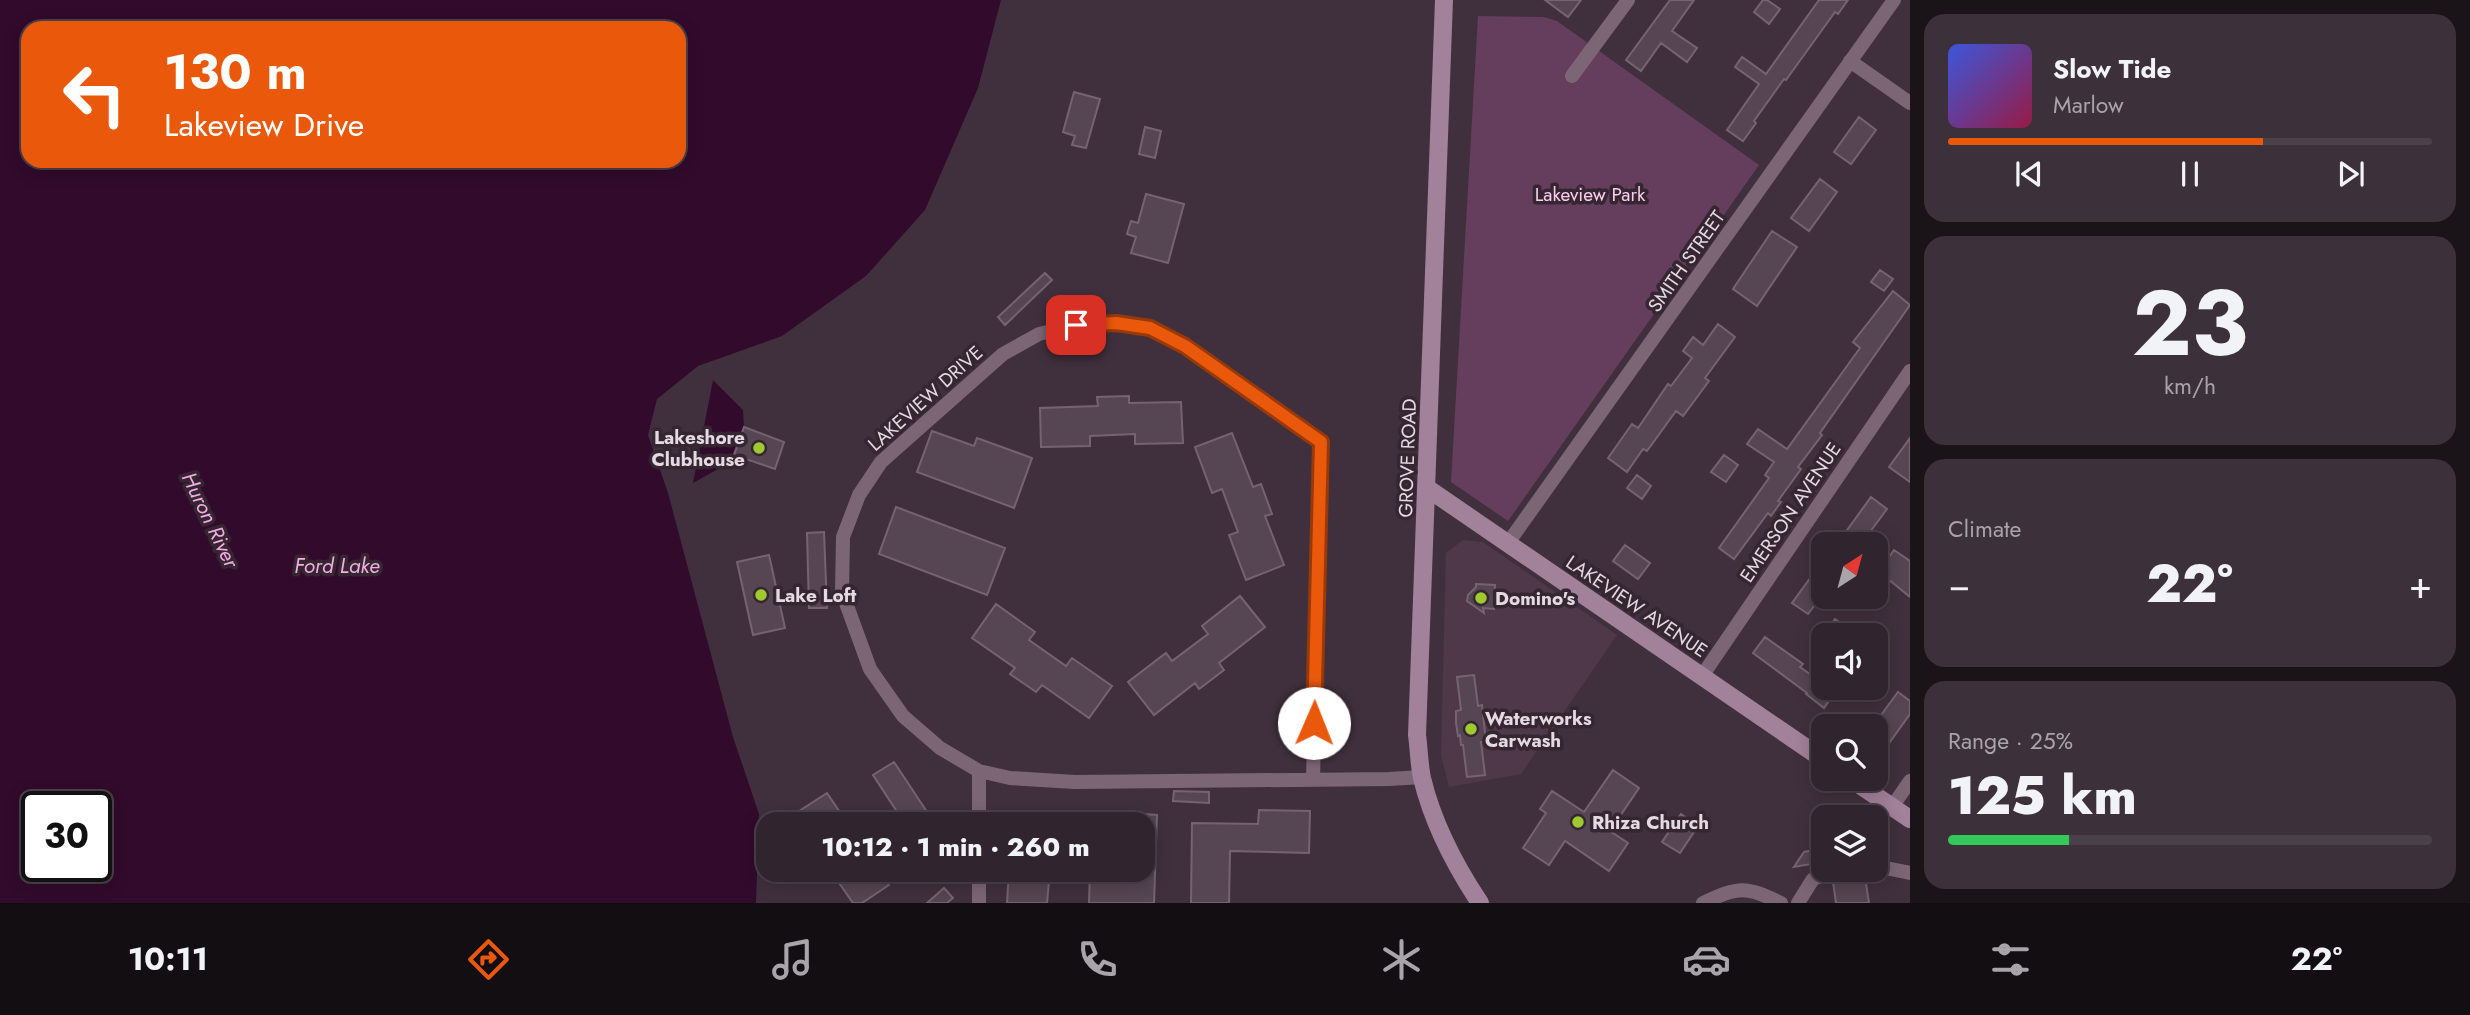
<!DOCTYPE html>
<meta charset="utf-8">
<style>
body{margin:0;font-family:Jost,sans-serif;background:#3c303a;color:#f1f3f6;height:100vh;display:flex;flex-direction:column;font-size:26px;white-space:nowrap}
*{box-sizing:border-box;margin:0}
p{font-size:23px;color:#a8a4aa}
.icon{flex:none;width:38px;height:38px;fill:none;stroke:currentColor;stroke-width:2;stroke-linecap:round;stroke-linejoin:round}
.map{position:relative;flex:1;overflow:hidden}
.drawer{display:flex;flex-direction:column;gap:14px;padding:14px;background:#1a1419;width:560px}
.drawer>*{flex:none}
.banner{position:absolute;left:21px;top:21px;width:665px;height:147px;border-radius:21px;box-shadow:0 4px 18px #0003,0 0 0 2px #4b414a;background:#ea580c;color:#fff;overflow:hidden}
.needle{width:46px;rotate:36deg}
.fabs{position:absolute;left:1811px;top:532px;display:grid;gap:14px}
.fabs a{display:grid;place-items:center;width:77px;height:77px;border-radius:14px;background:#30242e;box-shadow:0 4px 18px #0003,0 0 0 2px #4b414a;font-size:35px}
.speed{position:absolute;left:21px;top:791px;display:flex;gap:14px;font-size:35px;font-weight:700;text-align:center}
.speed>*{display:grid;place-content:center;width:91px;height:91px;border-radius:50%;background:#30242e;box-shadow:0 4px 18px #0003,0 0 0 2px #4b414a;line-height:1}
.speed .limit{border:4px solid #111;border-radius:10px;background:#fff;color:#111}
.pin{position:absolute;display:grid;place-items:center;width:60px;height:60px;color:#fff;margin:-30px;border-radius:14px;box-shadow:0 4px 10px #0006}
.me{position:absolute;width:77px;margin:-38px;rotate:1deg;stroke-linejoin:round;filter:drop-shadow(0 0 5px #0008)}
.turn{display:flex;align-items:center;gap:24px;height:147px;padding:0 28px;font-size:32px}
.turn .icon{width:91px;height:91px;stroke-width:2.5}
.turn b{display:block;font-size:49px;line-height:60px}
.big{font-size:52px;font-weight:800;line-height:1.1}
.drawer .tile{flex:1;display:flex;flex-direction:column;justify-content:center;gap:10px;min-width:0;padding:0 24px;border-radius:21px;background:#3c303a}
.drawer .dial{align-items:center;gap:0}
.dial b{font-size:91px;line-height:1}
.song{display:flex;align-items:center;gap:21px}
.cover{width:84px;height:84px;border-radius:10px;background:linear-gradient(135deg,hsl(230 70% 55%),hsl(340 70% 35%))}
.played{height:7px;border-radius:4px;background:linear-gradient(90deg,#ea580c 65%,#4b414a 65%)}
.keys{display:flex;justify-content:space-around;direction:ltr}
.heat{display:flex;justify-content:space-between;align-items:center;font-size:38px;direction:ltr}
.charge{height:10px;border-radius:5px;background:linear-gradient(90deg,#34c759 25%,#4b414a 0)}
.trip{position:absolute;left:756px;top:812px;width:399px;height:70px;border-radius:21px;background:#30242e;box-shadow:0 4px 18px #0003,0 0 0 2px #4b414a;font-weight:800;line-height:70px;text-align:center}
.menu{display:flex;height:112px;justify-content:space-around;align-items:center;background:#130e12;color:#a8a4aa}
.menu .icon{width:49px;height:49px}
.menu .current{color:#ea580c}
.menu b{font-size:32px;color:#f1f3f6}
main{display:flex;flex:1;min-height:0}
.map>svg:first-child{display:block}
.built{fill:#4e3849}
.green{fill:#653d5d}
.water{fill:#320a2c;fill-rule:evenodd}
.building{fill:#564552;stroke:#766371;stroke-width:2}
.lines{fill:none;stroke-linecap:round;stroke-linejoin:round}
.street{stroke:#7c6676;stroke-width:14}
.secondary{stroke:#a2819a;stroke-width:18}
.route-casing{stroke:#983908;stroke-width:18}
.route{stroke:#ea580c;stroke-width:12}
.poi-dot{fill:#9eca2f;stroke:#362632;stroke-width:2.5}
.labels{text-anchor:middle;stroke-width:7;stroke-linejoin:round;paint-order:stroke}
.park-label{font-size:19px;fill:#f9cdee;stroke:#362632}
.street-label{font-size:19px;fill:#e5dae2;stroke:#362632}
.poi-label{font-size:19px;font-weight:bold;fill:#e5dae2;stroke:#362632;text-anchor:start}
.water-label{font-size:21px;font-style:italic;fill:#f5ade5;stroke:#362632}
</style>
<main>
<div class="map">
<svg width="1910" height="903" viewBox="0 0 1910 903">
<rect width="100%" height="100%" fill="#40303d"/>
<!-- built -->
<path class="built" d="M1463,540L1483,542L1617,635L1521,774L1449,787L1441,755L1446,553Z"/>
<!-- green -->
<path class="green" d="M1478,16L1544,17L1557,21L1759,165L1508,521L1451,482Z"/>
<!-- water -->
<path class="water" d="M0,0H1001L978,88L925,210L866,276L782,336L698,366L657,399L648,435L668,493L733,737L759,814L756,903H0ZM28,28H679V161H28ZM37,807H96V866H37Z
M713,380L743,410L744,427L729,463L693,483Z"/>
<!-- building -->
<path class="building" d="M1545,0H1581L1568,17Z
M1670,0H1694L1672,31L1697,48L1687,62L1661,43L1641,71L1626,60Z
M1763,0H1767L1780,9L1769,24L1754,12Z
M1819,0H1848L1838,14L1835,12L1786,80L1784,79L1754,121L1756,123L1743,141L1727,130L1759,84L1735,67L1742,57L1766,74Z
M1074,92L1100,99L1086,148L1072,145L1075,136L1063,132Z
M1859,117L1876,130L1851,164L1834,152Z
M1145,127L1161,131L1155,158L1139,154Z
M1820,179L1837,192L1809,231L1791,218Z
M1146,194L1184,204L1168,263L1131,253L1136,237L1127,234L1131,221L1138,223Z
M1772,231L1797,247L1757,306L1733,289Z
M1880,270L1893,279L1884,291L1871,282Z
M1045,273L1052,280L1005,325L998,317Z
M1893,291L1910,305L1820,433L1822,435L1798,467L1801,469L1778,501L1781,502L1771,516L1768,513L1734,559L1719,548L1769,478L1765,475L1774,462L1747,444L1758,429L1787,449L1860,348L1853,342Z
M1718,324L1735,337L1705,378L1709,381L1683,416L1676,411L1647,451L1643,449L1627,472L1608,458L1632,424L1638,428L1668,384L1671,386L1692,358L1683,351L1693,337L1703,345Z
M1129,396V403L1181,402L1183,443L1135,444V434L1090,436V446L1041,447L1040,408L1098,406L1097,397Z
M744,427L784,442L775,469L734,455Z
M932,431L974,446L977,438L1032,458L1014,508L917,472Z
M1232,433L1253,487L1261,484L1272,514L1265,516L1284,565L1246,580L1229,535L1238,532L1222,489L1212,493L1195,447Z
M1910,438V482L1889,467Z
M1724,455L1738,465L1726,482L1711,472Z
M1637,475L1651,486L1642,499L1627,488Z
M1871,497L1887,509L1861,544H1837Z
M896,507L1005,548L987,595L879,554Z
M824,532L827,608H809L807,533Z
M1625,545L1650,563L1638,579L1613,561Z
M1894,550L1910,561V597L1882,574L1889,565L1885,563Z
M769,555L785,628L753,635L737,562Z
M1824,559V593L1808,614L1792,603Z
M1476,584L1495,585L1494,609L1483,608L1484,613L1467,601L1468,595L1476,587Z
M1240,596L1265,627L1219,663L1224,670L1199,689L1195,683L1154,715L1128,682L1166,653L1172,661L1208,634L1202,626Z
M1842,597H1871L1861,610Z
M996,604L1035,632L1029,640L1066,666L1072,658L1112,686L1089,718L1042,685L1036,692L1010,674L1015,668L972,638Z
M1835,619L1858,635H1823Z
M1765,637L1803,664L1800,667L1824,684V688H1838L1824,708L1806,694L1807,693L1753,653Z
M1474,675L1478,706L1482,705L1486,742H1481L1485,775L1467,777L1463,745H1461L1460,735L1458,736L1456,723V711L1461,710L1457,677Z
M1898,692L1910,701V714L1887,746L1876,738V722Z
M894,762L935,824H905L873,775Z
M1613,770L1639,788L1610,831L1628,843L1609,871L1565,841L1549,865L1523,848L1546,813L1540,809L1552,791L1584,812Z
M1174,791L1209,792V803L1173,801Z
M827,793L848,824H800L793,815Z
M1259,810L1310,811L1309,853L1230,851L1229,903H1191L1192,823L1258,824Z
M1143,814L1157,815L1154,903H1089L1090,870H1143Z
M1681,814L1698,826L1680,853L1662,842Z
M1824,848V862L1794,867L1804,852Z
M830,870H879L889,885L862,903H853Z
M1009,870H1050L1047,903H1007Z
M1865,877L1869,903H1836L1833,882Z
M944,888L953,898L947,903H927Z"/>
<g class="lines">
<!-- street -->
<path class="street" d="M1850,61L1910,103
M1572,76L1628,0
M1508,543L1894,0
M1702,676L1910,371
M1313,780L1321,442L1185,346L1150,328L1116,323L1076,325L1039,334L1003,354L881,462L859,495L843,537L842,592L870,669L903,716L940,748L979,771L1010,778L1075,782L1389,779L1422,777
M1892,807L1910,781
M979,824V771
M1876,866L1910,873
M979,870V903
M1703,903C1740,886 1745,886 1781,903
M1798,903L1813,879L1838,870"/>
<!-- secondary -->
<path class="secondary" d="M1444,0L1417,735C1419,749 1419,764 1422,778C1433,824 1454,864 1480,903
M1427,488L1824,760
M1851,779L1910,819"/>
</g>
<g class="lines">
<defs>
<path id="route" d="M1076,325L1116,323L1150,328L1185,346L1321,442L1314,723"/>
</defs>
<!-- route casing -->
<use href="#route" class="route-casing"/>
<!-- route -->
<use href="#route" class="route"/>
</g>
<!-- markers -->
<g class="poi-dot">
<circle cx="759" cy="448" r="7"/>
<circle cx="761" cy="595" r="7"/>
<circle cx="1481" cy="598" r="7"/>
<circle cx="1471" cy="729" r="7"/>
<circle cx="1578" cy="822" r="7"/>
</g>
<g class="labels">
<!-- park labels -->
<g class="park-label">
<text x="1590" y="201">Lakeview Park</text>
</g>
<!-- street labels -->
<g class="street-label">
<text transform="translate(1686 261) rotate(-55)" y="7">SMITH STREET</text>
<text transform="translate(925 398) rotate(-42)" y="7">LAKEVIEW DRIVE</text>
<text transform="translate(1407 458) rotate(-88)" y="7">GROVE ROAD</text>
<text transform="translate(1790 512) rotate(-56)" y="7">EMERSON AVENUE</text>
<text transform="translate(1637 606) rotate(34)" y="7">LAKEVIEW AVENUE</text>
</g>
<!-- poi labels -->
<g class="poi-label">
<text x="745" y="444" text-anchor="end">Lakeshore<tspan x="745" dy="22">Clubhouse</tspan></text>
<text x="775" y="602">Lake Loft</text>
<text x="1495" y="605">Domino's</text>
<text x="1485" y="725">Waterworks<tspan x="1485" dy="22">Carwash</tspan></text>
<text x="1592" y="829">Rhiza Church</text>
</g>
<!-- water labels -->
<g class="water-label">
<text transform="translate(210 520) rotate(64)" y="7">Huron River</text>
<text x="337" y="573">Ford Lake</text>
</g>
</g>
</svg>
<div class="fabs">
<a><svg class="needle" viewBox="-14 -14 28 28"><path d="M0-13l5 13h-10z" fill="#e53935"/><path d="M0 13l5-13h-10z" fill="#a8a4aa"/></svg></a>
<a><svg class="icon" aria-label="sound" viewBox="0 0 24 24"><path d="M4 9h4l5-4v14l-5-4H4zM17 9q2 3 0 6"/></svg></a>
<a><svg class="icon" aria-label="search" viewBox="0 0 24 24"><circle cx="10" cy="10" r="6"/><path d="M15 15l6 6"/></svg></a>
<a><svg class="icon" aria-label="layers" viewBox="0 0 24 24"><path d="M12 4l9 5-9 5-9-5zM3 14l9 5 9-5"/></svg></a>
</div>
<div class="speed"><div class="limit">30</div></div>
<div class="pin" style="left:1076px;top:325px;background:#d93025"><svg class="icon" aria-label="arrive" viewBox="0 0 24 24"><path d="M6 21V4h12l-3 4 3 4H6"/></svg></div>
<svg class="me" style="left:1314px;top:723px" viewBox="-20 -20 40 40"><circle r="19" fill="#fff"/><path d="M0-13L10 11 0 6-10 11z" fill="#ea580c"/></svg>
<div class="trip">10:12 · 1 min · 260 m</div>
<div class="banner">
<div class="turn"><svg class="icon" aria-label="left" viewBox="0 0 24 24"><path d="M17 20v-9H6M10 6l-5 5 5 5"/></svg><div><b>130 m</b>Lakeview Drive</div></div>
</div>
</div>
<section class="drawer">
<div class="tile">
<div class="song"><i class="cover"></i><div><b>Slow Tide</b><p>Marlow</p></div></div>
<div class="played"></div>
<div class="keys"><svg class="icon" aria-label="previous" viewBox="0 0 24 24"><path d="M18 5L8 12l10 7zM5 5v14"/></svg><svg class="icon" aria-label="pause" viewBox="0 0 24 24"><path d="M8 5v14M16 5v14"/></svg><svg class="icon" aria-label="next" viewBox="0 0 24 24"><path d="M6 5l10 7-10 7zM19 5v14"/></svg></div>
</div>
<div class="tile dial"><b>23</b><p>km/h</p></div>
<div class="tile"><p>Climate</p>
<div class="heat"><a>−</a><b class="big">22°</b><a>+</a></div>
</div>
<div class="tile"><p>Range · 25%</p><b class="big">125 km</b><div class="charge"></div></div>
</section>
</main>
<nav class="menu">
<b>10:11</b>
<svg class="icon current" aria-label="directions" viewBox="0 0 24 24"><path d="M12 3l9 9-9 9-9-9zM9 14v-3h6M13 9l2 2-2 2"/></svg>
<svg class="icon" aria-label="music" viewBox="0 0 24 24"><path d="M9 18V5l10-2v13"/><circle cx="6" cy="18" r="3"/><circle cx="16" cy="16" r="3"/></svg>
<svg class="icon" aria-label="phone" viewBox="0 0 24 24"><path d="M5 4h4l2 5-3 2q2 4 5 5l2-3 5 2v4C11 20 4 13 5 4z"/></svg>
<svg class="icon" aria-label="climate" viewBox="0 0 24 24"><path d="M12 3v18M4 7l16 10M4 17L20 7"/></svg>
<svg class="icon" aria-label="car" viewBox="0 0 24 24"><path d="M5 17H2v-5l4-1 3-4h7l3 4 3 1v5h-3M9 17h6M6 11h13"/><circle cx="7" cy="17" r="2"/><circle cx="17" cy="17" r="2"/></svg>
<svg class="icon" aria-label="filters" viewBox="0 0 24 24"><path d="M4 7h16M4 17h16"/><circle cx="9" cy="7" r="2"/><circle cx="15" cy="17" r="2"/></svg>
<b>22°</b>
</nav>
